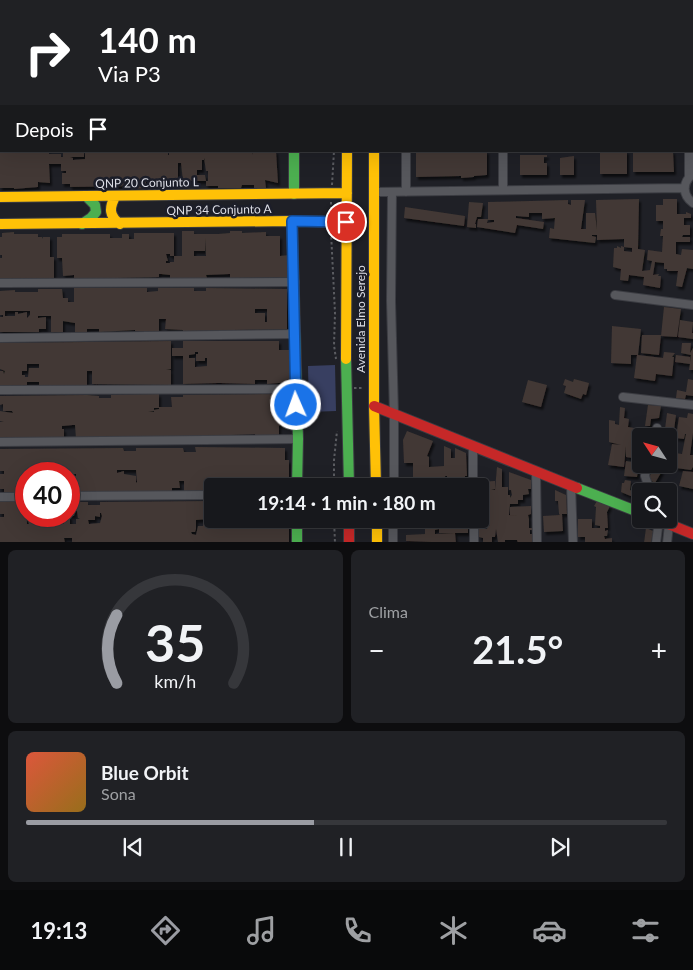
<!DOCTYPE html>
<html lang="pt">
<meta charset="utf-8">
<style>
body{margin:0;font-family:Lato,sans-serif;background:#202125;color:#f1f3f6;height:100vh;display:flex;flex-direction:column;font-size:19px;white-space:nowrap}
*{box-sizing:border-box;margin:0}
p{font-size:16px;color:#9ea0a3}
.icon{flex:none;width:28px;height:28px;fill:none;stroke:currentColor;stroke-width:2;stroke-linecap:round;stroke-linejoin:round}
.map{position:relative;height:542px;overflow:hidden}
.details{display:flex;flex-direction:column;gap:8px;padding:8px;background:#0d0d0f;flex:1}
.details>*{flex:none}
.guide{position:absolute;left:0px;top:0px;width:694px;height:152px;box-shadow:0 5px 20px #0002,0 0 0 1px #36373b;background:#202124;color:#fff;overflow:hidden}
.needle{width:32px;rotate:306deg}
.fabs{position:absolute;left:632px;top:428px;display:grid;gap:10px}
.fabs a{display:grid;place-items:center;width:45px;height:45px;border-radius:5px;background:#17181c;box-shadow:0 5px 20px #0002,0 0 0 1px #36373b;font-size:25px}
.speed{position:absolute;left:15px;top:462px;display:flex;gap:10px;font-size:25px;font-weight:700;text-align:center}
.speed>*{display:grid;place-content:center;width:65px;height:65px;border-radius:50%;background:#17181c;box-shadow:0 5px 20px #0002,0 0 0 1px #36373b;line-height:1}
.speed .limit{border:8px solid #d22;background:#fff;color:#111}
.pin{position:absolute;display:grid;place-items:center;width:42px;height:42px;color:#fff;margin:-21px;border:2px solid #fff;border-radius:50%;box-shadow:0 1px 5px #0007}
.me{position:absolute;width:55px;margin:-28px;rotate:358deg;stroke-linejoin:round;filter:drop-shadow(0 0 4px #0008)}
.turn{display:flex;align-items:center;gap:18px;height:105px;padding:0 15px;font-size:22px}
.turn .icon{width:65px;height:65px;stroke-width:2.5}
.turn b{display:block;font-size:35px;line-height:42px}
.then{display:flex;align-items:center;height:48px;padding:0 15px;background:#0003;gap:10px;font-size:19px}
.big{font-size:38px;font-weight:700;line-height:1.1}
.details .card{flex:1;display:flex;flex-direction:column;justify-content:center;gap:8px;min-width:0;padding:0 18px;border-radius:8px;background:#202125}
.details .dial{align-items:center;gap:0}
.dial svg{height:130px;overflow:visible;fill:none;stroke:#36373b;stroke-width:7;stroke-linecap:round;text-anchor:middle}
.dial text{fill:#f1f3f6;stroke:none}
.song{display:flex;align-items:center;gap:15px}
.cover{width:60px;height:60px;border-radius:8px;background:linear-gradient(135deg,hsl(10 70% 55%),hsl(40 70% 35%))}
.played{height:5px;border-radius:2px;background:linear-gradient(90deg,#9a9ca3 45%,#36373b 45%)}
.keys{display:flex;justify-content:space-around;direction:ltr}
.heat{display:flex;justify-content:space-between;align-items:center;font-size:28px;direction:ltr}
.details .tiles{flex:1;display:grid;gap:8px;grid-template-columns:1fr 1fr}
.card:last-child{grid-column:span 2}
.trip{position:absolute;left:204px;top:478px;width:285px;height:50px;border-radius:5px;background:#17181c;box-shadow:0 5px 20px #0002,0 0 0 1px #36373b;font-weight:700;line-height:50px;text-align:center}
.tabs{display:flex;height:80px;justify-content:space-around;align-items:center;background:#090a0b;color:#9ea0a3}
.tabs .icon{width:35px;height:35px}
.tabs .active{color:#9a9ca3}
.tabs b{font-size:22px;color:#f1f3f6}
.map>svg:first-child{display:block}
.green{fill:#383f61}
.building{fill:#423834;fill-rule:evenodd;filter:url(#shadow)}
.lines{fill:none;stroke-linecap:round;stroke-linejoin:round}
.street-casing{stroke:#3b3c42;stroke-width:10}
.fast-casing{stroke:#3b3c42;stroke-width:12}
.slow-casing{stroke:#3b3c42;stroke-width:12}
.jam-casing{stroke:#3b3c42;stroke-width:12}
.path{stroke:#5b5c61;stroke-width:2;stroke-dasharray:2.5 2.5;stroke-linecap:butt}
.street{stroke:#56575c;stroke-width:8}
.fast{stroke:#4caf50;stroke-width:10}
.slow{stroke:#ffc107;stroke-width:10}
.jam{stroke:#c62828;stroke-width:10}
.route-casing{stroke:#114b97;stroke-width:12}
.route{stroke:#1a73e8;stroke-width:9}
.labels{text-anchor:middle;stroke-width:5;stroke-linejoin:round;paint-order:stroke}
.street-label{font-size:12px;fill:#dddee6;stroke:#1c1e29}
</style>
<div class="map">
<svg width="693" height="543" viewBox="0 0 693 543">
<defs>
<filter id="shadow"><feDropShadow dx="2" dy="3" stdDeviation="1" flood-color="#0009"/></filter>
</defs>
<rect width="100%" height="100%" fill="#1f2026"/>
<!-- green -->
<path class="green" d="M335,365L336,411L309,412L308,366Z"/>
<!-- building -->
<path class="building" d="M0,151H49V154H61V157H63V151H84V157H70L73,158V160L85,159V151H168V155H169V151H252L253,155V151H276L278,183L265,180L266,188H254V185H242L241,188H218V186H206V181H183L181,163H178V178H170V187H157V182H146V188L134,189L133,186L70,187V184H62V173H66V171H61V164H49L50,183L38,182V187L14,189V188H0ZM204,158L206,171H208V181H206L205,175H197V170H202V160H205Z
M416,151H487V175L474,176V177L461,178V176L416,177Z
M600,151H627V174H600Z
M633,151H673L674,172H633Z
M520,155H547V157H544V163H547V175H520Z
M574,156V175H560V158Z
M639,199L638,249L645,250L642,271L650,270L652,261L647,260L648,250L662,252L663,236H660L661,229H663V221H656V205H663V199H677V214H686V212L691,214V218H684V225H690V235H683L682,237H690V242H676V254L681,255L682,249L693,250V269L687,268L682,287L676,286L678,271H667V269H664V263L655,262L653,275L659,274L658,276H661L660,288L643,285L644,277L629,275L628,281L620,280L621,269L613,267L614,248H617V246L621,248V246L624,247V251L632,252V248L624,247V239L597,240V235H592V236L596,237L595,243L549,238L550,228L554,229L555,218L542,219V213H529V217L516,216V218L544,222L543,229L517,225L515,233L477,227L478,219H488L487,223L494,222V220H488V202L568,200V204L571,205V200H585L581,229H586V213H595L597,230L596,200Z
M469,202L483,203L481,217H477L475,224H476V228L467,227Z
M405,207L465,216L464,226L404,218Z
M182,231H194V234H218L230,233V231H242V233L266,232V236H280V256L289,255V274L288,277H278L230,278V274L206,275L207,278H170V275L161,274H159V277L74,279V275L63,276L62,258H57V237H62V234H110V238H122V234H129V239H134V233H174V256H170V254H166L168,261H166V263H170V262H174V256H182ZM205,238L206,256H194V251H205Z
M14,232V234H38V237H42V239L43,237H50V257H54V278L0,279V258H2V255H0V237H2V233Z
M74,288H147V292L158,291V288H194V291H206V288L287,289V329L183,331V330L165,329L166,319H159V331H135V330L99,332V329H87V332H75V323L63,321V332H51V316H38V318L46,317V329H39V332H0V317H3V315H0V291L15,290V292H38V289H62L63,298H68V302H74ZM255,309H267V322H265V313H255ZM5,311H30V315L27,318V312L18,314V312H15V316H5Z
M664,307L681,309L677,337L661,336Z
M680,320L693,322L692,333H693V339L678,337Z
M612,326L641,329L638,355L663,358L664,352L675,353L672,357H674L672,376L656,374L655,381L634,378L637,355H631V364L611,363Z
M642,335H661L659,355L641,353Z
M171,341V369L166,370H171V385L92,384V371H87V385L39,386V382H27V386H0V371H3L4,374L5,371L0,369V343ZM27,364H39V368H29L28,377H25V375H22V371H27Z
M183,341H279V350H289L290,382L267,384V380H255V384L219,383L183,384V356H172V348H183ZM195,352H198V354H196V361H205V358H207V366L195,367V358H189V355L195,354Z
M682,343H691L690,353L693,348V370H689L690,364L675,362L676,355L690,357V362L691,355L681,353Z
M565,379L573,382L574,379L589,383L586,395L583,394L581,399L564,393L566,386L563,385Z
M688,379L693,380V396L686,395L685,399L676,398L677,390L686,392Z
M528,380L547,385L541,407L522,402Z
M159,394V408H154V411L148,412H154V410L159,409V407H172L171,397H183V395L280,394L279,411H275V415H287V423H282L279,426V436L255,437V434L232,435V438L172,436L171,438L76,439L75,425H73L62,426V429H64V439H52V437L0,439V422H4L0,421V411L13,413L12,411H3V404L0,405V396L87,395L99,396V398H111V395Z
M648,405L661,406L659,418L651,419L650,426H645Z
M620,407L625,408L624,418L629,419L628,427L641,429L639,459L626,457V446L624,467L608,465L612,444L621,445L609,442V420L615,421V424L619,425Z
M667,413L676,415L674,430L665,429Z
M688,413L693,414V433L690,455H693V467L691,470L676,468L677,457L669,456V452L682,454L686,434H685L684,439L676,438L679,417L687,418Z
M407,431L433,441L427,456L429,457V467L444,466V446L451,449V458H455V448L466,453L467,476H465V481H447V476H445L447,486H437L436,477L435,486H404V479H413V463H404L403,440Z
M195,447L285,448V460H289V486H212V491H184V481H179L180,488H172V491L69,492V476H76V474H64V470H62L61,468H52V470H56V474H26V492H4V489H0V474H4V471H0V449L123,448L124,451H136V448H183L184,452H196ZM117,470H136L137,482L136,483V476L124,474V471L117,473Z
M626,461L639,463L637,477L624,476Z
M497,467L502,469V487H508V495H510V498L512,495L511,490H509V472L531,480V489H528L529,494L523,495V500H518V504H510L509,515L521,516L510,515V507L531,506V514L528,515L529,519V528H532V530H530V534H532V543H518L517,540H505V543L498,542L496,529L495,537H492V542L483,543V538L479,537V529H487L488,526L490,525H479L478,521V519H480V515H484V511H482V506H480V486H478V482L495,481V489L491,490H495Z
M655,467L662,471L655,483L648,479Z
M683,471L693,472V489L679,486Z
M625,480L631,481L630,490L634,492L633,497L621,492L622,483H624Z
M555,490L566,495L567,514H562L563,531L544,532L543,516L560,515L559,514L558,501H555Z
M212,501V513H208L212,514L214,527L232,528V527H220V522L216,523L217,519H225L226,522H232V519H289V542L72,543V538H64L65,543H0V517H4V514H0V502H26L27,524H29L28,520H32L31,516H51V520L40,522V524H64V522H52V516H70V524H76V519H80L78,518L77,511H75L74,516L69,515V504L76,505V502H88V505H100V502ZM100,513H101L102,516L100,523L89,524L88,520H95V516L100,517ZM208,519V523H203V526H198L196,535L192,534L191,532H195L196,529V520Z
M597,501L610,506L607,512L608,528H605V531L608,530L607,536H604L605,539L612,538V543H585V537H578V519H592V528H600V526L595,525L596,507L594,506Z
M414,519H434V522H437L436,519H460L458,526H468V533H439V529L435,530V534L455,533L456,543L406,541V535L425,534V522L427,521L414,523Z
M646,528L653,531L651,543H644Z"/>
<g class="lines">
<defs>
<path id="street" d="M502,0V1
M688,0V1
M406,1V0
M0,31H1
M0,85H1
M0,137H1
M406,151V192
M693,174C682,182 682,195 693,203
M689,177V151
M503,190V151
M374,192L684,188
M392,192L391,301L394,414V486
M0,283L295,282
M615,295L693,305
M0,338L295,334
M0,390L295,389
M623,397L693,405
M655,436L657,428
M0,442L298,439
M473,446V486
M647,464L645,476L650,491
M536,471L537,543
M571,485L573,543
M69,496L212,495
M0,497H26
M474,519V543
M393,543V519
M656,543L659,520
M667,543L669,524"/>
<path id="fast" d="M294,151V194
M292,221L298,439L297,486
M82,224L91,218L96,212L95,205L86,196
M346,359L349,486
M577,488L641,513
M297,519V543"/>
<path id="slow" d="M345,0V1
M374,151V406L376,486
M0,197L347,193
M115,197C109,208 109,216 120,224
M0,224L292,221L346,222
M346,359L347,151
M377,519V543"/>
<path id="jam" d="M294,0V1
M372,0V1
M374,406L577,488
M349,519V543
M656,519L693,534"/>
</defs>
<!-- street casing -->
<use href="#street" class="street-casing"/>
<!-- fast casing -->
<use href="#fast" class="fast-casing"/>
<!-- slow casing -->
<use href="#slow" class="slow-casing"/>
<!-- jam casing -->
<use href="#jam" class="jam-casing"/>
<!-- path -->
<path class="path" d="M329,0V1
M332,185L334,151
M331,202V212
M331,232L335,313L334,345L336,359
M354,388H364
M334,486V460L337,431
M334,519L335,543"/>
<!-- street -->
<use href="#street" class="street"/>
<!-- fast -->
<use href="#fast" class="fast"/>
<!-- slow -->
<use href="#slow" class="slow"/>
<!-- jam -->
<use href="#jam" class="jam"/>
</g>
<g class="lines">
<defs>
<path id="route" d="M296,405L292,221L346,222"/>
</defs>
<!-- route casing -->
<use href="#route" class="route-casing"/>
<!-- route -->
<use href="#route" class="route"/>
</g>
<g class="labels">
<!-- street labels -->
<g class="street-label">
<text transform="translate(147 183) rotate(-1)" y="4">QNP 20 Conjunto L</text>
<text transform="translate(219 210) rotate(-1)" y="4">QNP 34 Conjunto A</text>
<text transform="translate(361 319) rotate(-90)" y="4">Avenida Elmo Serejo</text>
</g>
</g>
</svg>
<div class="fabs">
<a><svg class="needle" viewBox="-14 -14 28 28"><path d="M0-13l5 13h-10z" fill="#e53935"/><path d="M0 13l5-13h-10z" fill="#9ea0a3"/></svg></a>
<a><svg class="icon" aria-label="search" viewBox="0 0 24 24"><circle cx="10" cy="10" r="6"/><path d="M15 15l6 6"/></svg></a>
</div>
<div class="speed"><div class="limit">40</div></div>
<div class="pin" style="left:346px;top:222px;background:#d93025"><svg class="icon" aria-label="arrive" viewBox="0 0 24 24"><path d="M6 21V4h12l-3 4 3 4H6"/></svg></div>
<svg class="me" style="left:296px;top:405px" viewBox="-20 -20 40 40"><circle r="17" fill="#1a73e8" stroke="#fff" stroke-width="3"/><path d="M0-11L8 9 0 5-8 9z" fill="#fff"/></svg>
<div class="trip">19:14 · 1 min · 180 m</div>
<div class="guide">
<div class="turn"><svg class="icon" aria-label="right" viewBox="0 0 24 24"><path d="M7 20v-9h11M14 6l5 5-5 5"/></svg><div><b>140 m</b>Via P3</div></div>
<div class="then">Depois<svg class="icon" aria-label="arrive" viewBox="0 0 24 24"><path d="M6 21V4h12l-3 4 3 4H6"/></svg></div>
</div>
</div>
<section class="details">
<div class="tiles">
<div class="card dial"><svg viewBox="0 0 100 80">
<path d="M14 69A42 42 0 1 1 86 69"/>
<path d="M14 69A42 42 0 0 1 14 27" stroke="#9a9ca3"/>
<text x="50" y="56" font-size="32" font-weight="700">35</text>
<text x="50" y="72" font-size="11">km/h</text>
</svg></div>
<div class="card"><p>Clima</p>
<div class="heat"><a>−</a><b class="big">21.5°</b><a>+</a></div>
</div>
<div class="card">
<div class="song"><i class="cover"></i><div><b>Blue Orbit</b><p>Sona</p></div></div>
<div class="played"></div>
<div class="keys"><svg class="icon" aria-label="previous" viewBox="0 0 24 24"><path d="M18 5L8 12l10 7zM5 5v14"/></svg><svg class="icon" aria-label="pause" viewBox="0 0 24 24"><path d="M8 5v14M16 5v14"/></svg><svg class="icon" aria-label="next" viewBox="0 0 24 24"><path d="M6 5l10 7-10 7zM19 5v14"/></svg></div>
</div>
</div>
</section>
<nav class="tabs">
<b>19:13</b>
<svg class="icon active" aria-label="directions" viewBox="0 0 24 24"><path d="M12 3l9 9-9 9-9-9zM9 14v-3h6M13 9l2 2-2 2"/></svg>
<svg class="icon" aria-label="music" viewBox="0 0 24 24"><path d="M9 18V5l10-2v13"/><circle cx="6" cy="18" r="3"/><circle cx="16" cy="16" r="3"/></svg>
<svg class="icon" aria-label="phone" viewBox="0 0 24 24"><path d="M5 4h4l2 5-3 2q2 4 5 5l2-3 5 2v4C11 20 4 13 5 4z"/></svg>
<svg class="icon" aria-label="climate" viewBox="0 0 24 24"><path d="M12 3v18M4 7l16 10M4 17L20 7"/></svg>
<svg class="icon" aria-label="car" viewBox="0 0 24 24"><path d="M5 17H2v-5l4-1 3-4h7l3 4 3 1v5h-3M9 17h6M6 11h13"/><circle cx="7" cy="17" r="2"/><circle cx="17" cy="17" r="2"/></svg>
<svg class="icon" aria-label="filters" viewBox="0 0 24 24"><path d="M4 7h16M4 17h16"/><circle cx="9" cy="7" r="2"/><circle cx="15" cy="17" r="2"/></svg>
</nav>
